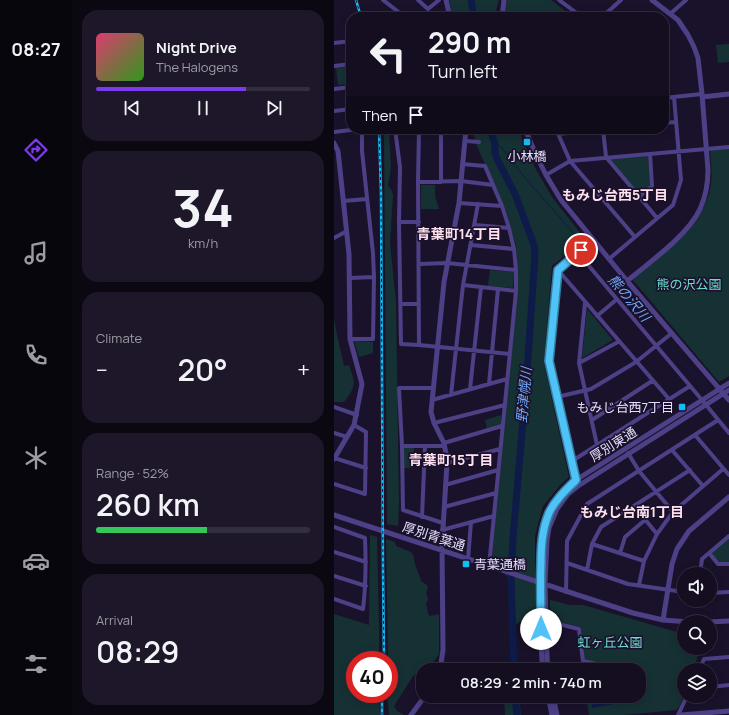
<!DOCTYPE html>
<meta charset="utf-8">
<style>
body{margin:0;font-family:Manrope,"Noto Sans JP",sans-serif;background:#1d1729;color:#f1f3f6;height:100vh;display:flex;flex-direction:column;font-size:15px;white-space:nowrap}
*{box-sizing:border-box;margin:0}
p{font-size:13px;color:#9d9ca5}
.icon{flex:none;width:22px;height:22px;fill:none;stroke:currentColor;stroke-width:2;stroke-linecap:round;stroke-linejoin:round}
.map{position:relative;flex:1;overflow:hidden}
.side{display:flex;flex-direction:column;gap:10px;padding:10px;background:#0b0812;width:262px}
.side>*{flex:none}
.hud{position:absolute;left:12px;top:12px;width:323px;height:122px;border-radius:16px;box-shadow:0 2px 10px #0003,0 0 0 1px #332e3e;background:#140e20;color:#f1f3f6;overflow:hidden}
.tools{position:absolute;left:343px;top:567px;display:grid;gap:8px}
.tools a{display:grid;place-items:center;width:40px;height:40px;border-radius:50%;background:#140e20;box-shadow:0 2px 10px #0003,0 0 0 1px #332e3e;font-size:20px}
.speed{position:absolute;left:12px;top:651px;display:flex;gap:8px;font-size:20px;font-weight:700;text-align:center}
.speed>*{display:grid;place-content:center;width:52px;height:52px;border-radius:50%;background:#140e20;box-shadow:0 2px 10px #0003,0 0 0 1px #332e3e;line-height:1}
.speed .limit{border:6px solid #d22;background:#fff;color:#111}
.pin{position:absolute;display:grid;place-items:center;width:34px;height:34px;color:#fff;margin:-17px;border:2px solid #fff;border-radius:50%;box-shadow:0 1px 4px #0007}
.me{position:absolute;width:44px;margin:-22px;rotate:0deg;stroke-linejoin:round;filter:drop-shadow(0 0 3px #0008)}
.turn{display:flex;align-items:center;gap:14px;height:84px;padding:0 16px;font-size:18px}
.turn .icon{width:52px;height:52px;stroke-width:2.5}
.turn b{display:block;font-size:28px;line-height:34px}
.then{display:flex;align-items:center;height:38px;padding:0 16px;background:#0003;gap:8px;font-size:15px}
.big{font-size:30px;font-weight:600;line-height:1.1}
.side .widget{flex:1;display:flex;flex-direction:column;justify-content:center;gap:6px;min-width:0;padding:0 14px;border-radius:16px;background:#1d1729}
.side .dial{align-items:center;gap:0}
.dial b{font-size:52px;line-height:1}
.song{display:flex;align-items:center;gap:12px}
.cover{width:48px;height:48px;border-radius:6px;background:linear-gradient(135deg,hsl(340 70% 55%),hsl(110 70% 35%))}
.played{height:4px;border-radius:2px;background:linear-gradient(90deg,#7c3aed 70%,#332e3e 70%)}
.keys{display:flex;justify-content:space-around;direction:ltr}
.heat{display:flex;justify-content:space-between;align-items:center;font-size:22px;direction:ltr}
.charge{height:6px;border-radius:3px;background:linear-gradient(90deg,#34c759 52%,#332e3e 0)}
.trip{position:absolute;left:82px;top:663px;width:230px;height:40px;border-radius:16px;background:#140e20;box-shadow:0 2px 10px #0003,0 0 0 1px #332e3e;font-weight:600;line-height:40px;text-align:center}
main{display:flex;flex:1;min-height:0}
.menu{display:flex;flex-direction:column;width:72px;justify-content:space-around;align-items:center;background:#08060d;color:#9d9ca5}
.menu .icon{width:28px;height:28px}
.menu .current{color:#7c3aed}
.menu b{font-size:18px;color:#f1f3f6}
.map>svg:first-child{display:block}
.green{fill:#163134}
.water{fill:#0e1b48}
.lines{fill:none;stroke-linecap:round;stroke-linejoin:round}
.stream{stroke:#0e1b48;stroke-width:1}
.river{stroke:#0e1b48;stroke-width:7}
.minor{stroke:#4d4087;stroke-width:4}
.tertiary{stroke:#4d4087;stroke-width:5}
.rail-casing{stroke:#13bdf4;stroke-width:2.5}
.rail{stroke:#1a122b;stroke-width:1;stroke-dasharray:3;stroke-linecap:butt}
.route-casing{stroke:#337fa1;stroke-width:10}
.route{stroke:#4fc3f7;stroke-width:7}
.poi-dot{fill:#13bdf4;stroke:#1a122b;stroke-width:1.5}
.labels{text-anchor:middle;stroke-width:3.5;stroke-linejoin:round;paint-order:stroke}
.poi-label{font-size:13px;fill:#e6defd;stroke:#1a122b}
.park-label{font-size:13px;fill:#6bdcd0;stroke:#1a122b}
.street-label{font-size:13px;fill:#e6defd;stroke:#1a122b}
.neighbourhood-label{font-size:14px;font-weight:bold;fill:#fee0ee;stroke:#1a122b}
.water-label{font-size:14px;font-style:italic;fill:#71a6f8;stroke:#1a122b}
</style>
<main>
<nav class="menu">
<b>08:27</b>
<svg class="icon current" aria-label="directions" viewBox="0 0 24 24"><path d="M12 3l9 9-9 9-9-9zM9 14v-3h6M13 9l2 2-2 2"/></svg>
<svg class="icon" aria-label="music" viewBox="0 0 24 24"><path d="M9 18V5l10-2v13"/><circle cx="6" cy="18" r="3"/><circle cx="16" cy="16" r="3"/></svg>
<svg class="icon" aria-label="phone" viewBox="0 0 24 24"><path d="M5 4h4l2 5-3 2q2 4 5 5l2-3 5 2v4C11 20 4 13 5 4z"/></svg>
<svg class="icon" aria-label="climate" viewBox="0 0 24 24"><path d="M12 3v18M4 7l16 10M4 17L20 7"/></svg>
<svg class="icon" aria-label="car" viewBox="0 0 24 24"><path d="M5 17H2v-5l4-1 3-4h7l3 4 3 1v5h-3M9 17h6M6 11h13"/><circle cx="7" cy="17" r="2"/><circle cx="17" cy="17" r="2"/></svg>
<svg class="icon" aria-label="filters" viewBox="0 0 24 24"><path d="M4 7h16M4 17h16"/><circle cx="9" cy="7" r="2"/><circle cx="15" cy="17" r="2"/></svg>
</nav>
<section class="side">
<div class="widget">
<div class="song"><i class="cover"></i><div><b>Night Drive</b><p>The Halogens</p></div></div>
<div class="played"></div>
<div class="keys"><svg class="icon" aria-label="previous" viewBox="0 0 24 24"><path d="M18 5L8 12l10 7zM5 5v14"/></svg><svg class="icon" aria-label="pause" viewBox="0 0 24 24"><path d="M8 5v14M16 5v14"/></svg><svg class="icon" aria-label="next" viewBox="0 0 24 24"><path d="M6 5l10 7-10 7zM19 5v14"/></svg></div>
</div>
<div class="widget dial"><b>34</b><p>km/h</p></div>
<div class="widget"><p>Climate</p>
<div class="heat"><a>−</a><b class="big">20°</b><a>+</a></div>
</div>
<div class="widget"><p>Range · 52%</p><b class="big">260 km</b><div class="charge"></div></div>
<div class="widget"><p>Arrival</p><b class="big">08:29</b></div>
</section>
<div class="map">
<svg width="395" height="715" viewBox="0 0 395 715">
<rect width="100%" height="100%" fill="#1a122b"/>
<!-- green -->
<path class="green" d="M115,0H165L162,11L163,17H119Z
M173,0H217L239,17H170Z
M395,44V62L384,63L382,45Z
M17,66V84L4,85L2,68Z
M50,129H55L57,168L54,186L57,189L59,195L56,243L62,302L65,503L64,526L53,524Z
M139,129H184L200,166L218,197L251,239L218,266L210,363L235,477L227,484L209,506L201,536V615L180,625V584L158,561L162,505L184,284L182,246L173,214L142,144Z
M395,148V376L385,382L298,279C327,256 367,228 376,190C379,177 377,163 376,150Z
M314,156L316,185L305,195L275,159Z
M87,185H101V196L105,209H87Z
M156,270L180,272L179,288L154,286Z
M253,309L279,340L248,358Z
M0,318L3,335L10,366L15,365C22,384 22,386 10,402H0Z
M20,341L39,342V353L25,357Z
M167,415V425L153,428L151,420Z
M80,447L79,468H70V448Z
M36,535L43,537L45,628V660H21V694H45L46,715H0V614L35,625Z
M395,536V564H384L375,553Z
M52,539L61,542L62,546L77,552L79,555L81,564L87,581L94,586L92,593L94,599L92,604L94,614L96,616L105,614V654L101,660L93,668L79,676L60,706L63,711L70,715H55L53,694H55V660H54Z
M216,600L236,605H249L350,634V648H367L359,670H350C350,682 352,702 342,710L290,715H255L252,696H305V670H250L247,654L250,653L247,627L216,620Z
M170,696H185L187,715H171Z"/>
<!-- water -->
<path class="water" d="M257,696H284L285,703L258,708Z"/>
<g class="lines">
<!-- stream -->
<path class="stream" d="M161,144L167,147L192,179L250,245
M252,248L328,339
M330,341L365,380L375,394
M380,401L395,419"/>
<!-- river -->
<path class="river" d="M137,0L140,17
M156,129L161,144V153L163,159L181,194L200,245L201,254L193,373L179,538L177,574L180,670
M181,696L183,715"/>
<!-- minor -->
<path class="minor" d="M49,0L71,17
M84,0L94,9L105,0
M225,0L248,17
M336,14L352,0
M268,17L287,0
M0,43L17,41
M0,66L17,64
M0,89L17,87
M330,98L368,94
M0,111L17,109
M330,123L341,122
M61,129L66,167L65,222L67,344L85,345L176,354
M222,129L236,161L301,237
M269,129L272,157L323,218
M0,132L25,129
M224,134L273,129
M132,141L145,142
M128,164L151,166L168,206L175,228L180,249L182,270V291L156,556L154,566
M212,175L236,161L395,147
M84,182L127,181L159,185
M107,182V129
M305,197L318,186L316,154
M9,201L33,199
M125,203L168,206
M65,222H85
M141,225L175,228
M0,238L13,231
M137,245L180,249
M244,253L368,400L395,433
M275,259L339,205L347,180L340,97
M85,264L113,263L182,270
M224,270L335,399
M16,278L40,277
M129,285L182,291
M251,303L245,363L263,445
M67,304H85
M263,316L282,300
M16,339H39L40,277L39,253L28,151V129
M85,345L84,182L85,129
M245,363L284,342
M155,384L164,289
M99,388H65L68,446L69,510L109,523
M136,389L147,287
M117,395L129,285L144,204
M223,397L257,389L302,362L338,333
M98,400L173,379
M0,407L23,415
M258,420L318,381
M100,423L171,405
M0,433L13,437
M361,435L395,475
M110,443L168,426
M68,446H110
M338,450L369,486
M294,453L305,471L339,512
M0,458L32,468
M238,461L356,386
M113,463L166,449
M243,481L215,361L224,270L259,240
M0,484L31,494L32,432L20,425
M111,485L164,470
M300,506L323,534
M110,507L162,493
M88,517L91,446
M0,527L31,538C32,562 32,585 29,609L0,599
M108,530L160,516
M258,544L310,561
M0,552L32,562
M286,553L291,537L311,520
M375,553L384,564H395
M134,559L137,522
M233,563L294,584L350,592
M253,570L258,544L267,527L356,470
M366,574L368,559L395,536
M0,576L32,586
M305,585L310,561L323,534L339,512L389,469
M232,592L233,541L253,504L384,420
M376,593L395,592
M212,621L245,629L249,661L280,668
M365,670L370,659L395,657
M376,687L395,685
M344,715L353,696"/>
<!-- tertiary -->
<path class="tertiary" d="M112,0L116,17
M168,17L170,0
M368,97L395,94
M191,129L202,155L212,175L227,200L293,281L395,400
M0,143L4,151L15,254L16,339L28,384L20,425L0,459
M293,281C316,262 354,235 366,209C372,196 374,184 374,170L368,94L364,58L360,47L354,35L344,20L318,0
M0,515L299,613L329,620L355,622
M329,620L338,564L343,549L355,531L395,497
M375,622L395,621
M106,670L109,650L108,545L113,463L112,454L110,443L100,423L97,412L110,282L125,203L132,129
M209,670C206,648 207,625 207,603C207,574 203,539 215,513C221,500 232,490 242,480L395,383
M214,670L213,657L211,584L213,541L215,528L223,509L234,494L244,486L395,390
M214,696L218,715
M219,696L223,715
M77,715L91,696
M347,715L395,711"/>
<defs>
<path id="rail" d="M22,0L27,17
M45,129L47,193L49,569L50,660
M48,694V715"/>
</defs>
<!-- rail casing -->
<use href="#rail" class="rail-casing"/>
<!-- rail -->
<use href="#rail" class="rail"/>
</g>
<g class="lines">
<defs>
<path id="route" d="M207,629C207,607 206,586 207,564C207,546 208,530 215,513C221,500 232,490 242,480L215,361L224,270L247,250"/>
</defs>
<!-- route casing -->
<use href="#route" class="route-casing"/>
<!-- route -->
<use href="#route" class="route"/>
</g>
<!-- markers -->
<g class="poi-dot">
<rect x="189" y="138" width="8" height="8" rx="2"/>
<rect x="344" y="403" width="8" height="8" rx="2"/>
<rect x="128" y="560" width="8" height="8" rx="2"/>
</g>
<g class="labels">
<!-- poi labels -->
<g class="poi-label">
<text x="193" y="161">小林橋</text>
<text x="340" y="412" text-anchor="end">もみじ台西7丁目</text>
<text x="140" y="569" text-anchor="start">青葉通橋</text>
</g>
<!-- park labels -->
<g class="park-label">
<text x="355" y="289">熊の沢公園</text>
<text x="276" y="647">虹ヶ丘公園</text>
</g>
<!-- street labels -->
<g class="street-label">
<text transform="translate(279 444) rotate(-32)" y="5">厚別東通</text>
<text transform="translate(100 536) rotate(18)" y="5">厚別青葉通</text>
</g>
<!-- neighbourhood labels -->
<g class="neighbourhood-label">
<text x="281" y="200">もみじ台西5丁目</text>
<text x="125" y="239">青葉町14丁目</text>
<text x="117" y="465">青葉町15丁目</text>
<text x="298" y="517">もみじ台南1丁目</text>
</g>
<!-- water labels -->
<g class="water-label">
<text transform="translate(295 298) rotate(50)" y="5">熊の沢川</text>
<text transform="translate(190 395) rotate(-85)" y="5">野津幌川</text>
</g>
</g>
</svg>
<div class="tools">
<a><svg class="icon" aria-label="sound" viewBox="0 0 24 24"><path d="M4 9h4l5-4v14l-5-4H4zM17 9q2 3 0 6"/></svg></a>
<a><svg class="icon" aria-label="search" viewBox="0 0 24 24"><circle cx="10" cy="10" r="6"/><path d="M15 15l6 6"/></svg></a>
<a><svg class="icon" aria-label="layers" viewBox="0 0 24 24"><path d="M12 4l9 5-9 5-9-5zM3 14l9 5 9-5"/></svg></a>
</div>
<div class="speed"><div class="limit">40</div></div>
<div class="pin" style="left:247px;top:250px;background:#d93025"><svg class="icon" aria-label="arrive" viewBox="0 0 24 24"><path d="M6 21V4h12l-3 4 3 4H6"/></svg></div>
<svg class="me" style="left:207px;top:629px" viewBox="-20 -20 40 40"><circle r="19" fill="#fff"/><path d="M0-13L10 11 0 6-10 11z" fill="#4fc3f7"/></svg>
<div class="trip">08:29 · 2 min · 740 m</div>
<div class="hud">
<div class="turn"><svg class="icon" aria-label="left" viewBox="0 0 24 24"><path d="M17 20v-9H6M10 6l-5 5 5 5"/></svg><div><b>290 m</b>Turn left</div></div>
<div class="then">Then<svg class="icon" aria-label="arrive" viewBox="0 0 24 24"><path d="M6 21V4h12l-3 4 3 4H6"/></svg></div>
</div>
</div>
</main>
